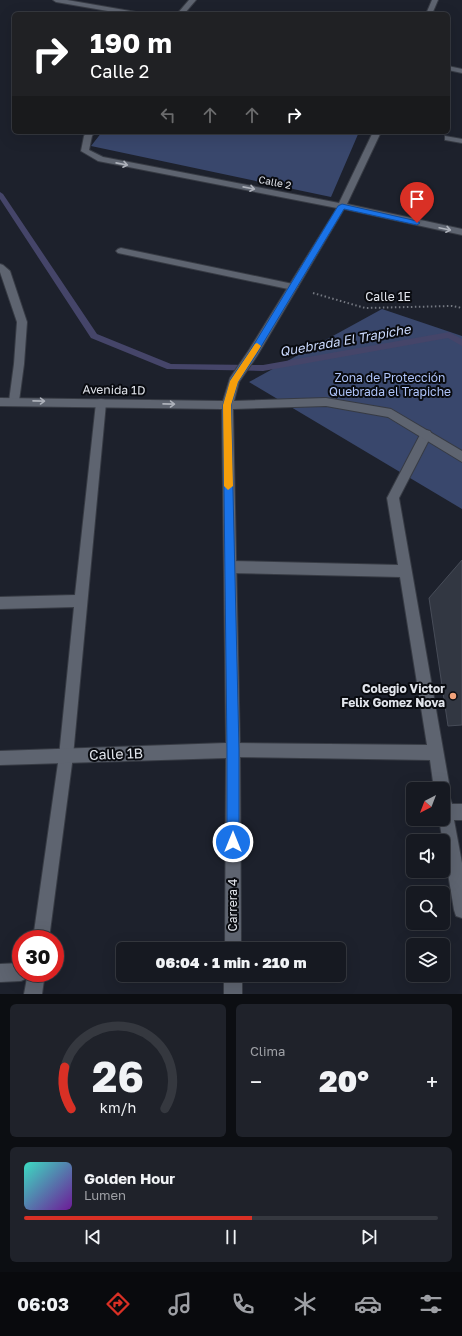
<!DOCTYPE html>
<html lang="es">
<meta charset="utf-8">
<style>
body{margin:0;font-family:"Golos Text",sans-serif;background:#1f222a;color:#f1f3f6;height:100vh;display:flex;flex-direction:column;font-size:15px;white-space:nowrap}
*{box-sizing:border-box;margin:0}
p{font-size:13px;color:#9ea0a5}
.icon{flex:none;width:22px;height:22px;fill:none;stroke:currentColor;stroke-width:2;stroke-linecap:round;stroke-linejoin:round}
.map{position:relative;height:994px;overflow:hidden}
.side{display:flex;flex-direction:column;gap:10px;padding:10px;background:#0c0e12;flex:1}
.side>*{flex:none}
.hud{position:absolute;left:12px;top:12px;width:438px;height:122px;border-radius:6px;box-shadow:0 4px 16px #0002,0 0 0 1px #35383f;background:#202124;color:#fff;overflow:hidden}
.needle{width:26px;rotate:222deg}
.tools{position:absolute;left:406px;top:782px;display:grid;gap:8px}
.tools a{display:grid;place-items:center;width:44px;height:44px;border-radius:6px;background:#161921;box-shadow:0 4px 16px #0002,0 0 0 1px #35383f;font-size:20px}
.speed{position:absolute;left:12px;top:930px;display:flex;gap:8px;font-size:20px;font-weight:700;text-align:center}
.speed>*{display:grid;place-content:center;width:52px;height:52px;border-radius:50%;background:#161921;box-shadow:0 4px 16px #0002,0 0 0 1px #35383f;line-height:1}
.speed .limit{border:6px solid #d22;background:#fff;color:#111}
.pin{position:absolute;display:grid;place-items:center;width:34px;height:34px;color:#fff;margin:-41px -17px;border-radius:50% 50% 50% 0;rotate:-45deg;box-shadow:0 0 4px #0007}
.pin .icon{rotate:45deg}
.me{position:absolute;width:44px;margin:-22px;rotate:0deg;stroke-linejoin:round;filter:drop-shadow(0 0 3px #0008)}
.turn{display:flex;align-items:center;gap:14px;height:84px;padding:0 12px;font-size:18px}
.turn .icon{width:52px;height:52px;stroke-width:2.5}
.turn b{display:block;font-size:28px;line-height:34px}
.lanes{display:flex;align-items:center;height:38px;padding:0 12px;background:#0003;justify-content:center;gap:20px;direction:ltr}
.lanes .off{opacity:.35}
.big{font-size:30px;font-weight:800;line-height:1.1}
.side .card{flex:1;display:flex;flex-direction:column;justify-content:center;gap:6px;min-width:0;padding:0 14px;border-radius:6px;background:#1f222a}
.side .dial{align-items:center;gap:0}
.dial svg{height:104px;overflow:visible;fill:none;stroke:#35383f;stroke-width:7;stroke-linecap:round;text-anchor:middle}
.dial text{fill:#f1f3f6;stroke:none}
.song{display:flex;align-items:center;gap:12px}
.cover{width:48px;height:48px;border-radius:6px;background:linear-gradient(135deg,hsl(170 70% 55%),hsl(280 70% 35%))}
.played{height:4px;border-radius:2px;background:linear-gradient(90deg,#d93025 55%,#35383f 55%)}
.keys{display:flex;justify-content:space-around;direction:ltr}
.heat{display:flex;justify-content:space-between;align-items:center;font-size:22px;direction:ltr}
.side .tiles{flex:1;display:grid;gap:10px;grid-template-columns:1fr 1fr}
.card:last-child{grid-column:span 2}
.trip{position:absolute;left:116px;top:942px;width:230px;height:40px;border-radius:6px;background:#161921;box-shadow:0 4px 16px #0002,0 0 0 1px #35383f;font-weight:800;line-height:40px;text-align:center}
.tabs{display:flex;height:64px;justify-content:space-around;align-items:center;background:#090a0d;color:#9ea0a5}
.tabs .icon{width:28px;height:28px}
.tabs .current{color:#d93025}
.tabs b{font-size:18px;color:#f1f3f6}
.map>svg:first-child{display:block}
.green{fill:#39476c}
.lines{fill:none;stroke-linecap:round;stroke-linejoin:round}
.stream{fill:#454569;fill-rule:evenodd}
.building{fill:#323742;stroke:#474c58}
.service-casing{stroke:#373b44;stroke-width:2}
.pedestrian-casing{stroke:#373b44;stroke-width:2}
.minor-casing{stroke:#373b44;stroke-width:2}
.path{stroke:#747881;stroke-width:2;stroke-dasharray:1.5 2.5;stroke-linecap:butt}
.service{fill:#5e6470;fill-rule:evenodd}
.pedestrian{fill:#5e6470;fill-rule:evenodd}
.minor{fill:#5e6470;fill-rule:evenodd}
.oneway{stroke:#adb1ba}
.route{fill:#1a73e8;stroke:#114b97}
.slow{fill:#f59e0b}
.poi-dot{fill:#f1a27b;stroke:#090b10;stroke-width:1.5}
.labels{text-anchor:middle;stroke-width:4;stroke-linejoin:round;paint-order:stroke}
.far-street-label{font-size:10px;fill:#e2e5ec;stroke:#090b10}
.street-label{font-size:12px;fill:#e2e5ec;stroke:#090b10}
.park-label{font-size:12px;fill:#afc4fa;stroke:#090b10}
.poi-label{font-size:12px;font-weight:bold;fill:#e2e5ec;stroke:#090b10;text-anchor:end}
.water-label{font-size:13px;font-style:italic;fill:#ccdbff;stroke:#090b10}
.near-street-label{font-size:14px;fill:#e2e5ec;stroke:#090b10}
</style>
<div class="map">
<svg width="462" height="994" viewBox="0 0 462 994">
<rect width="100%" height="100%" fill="#1d212c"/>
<!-- green -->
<path class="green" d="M102,132H359L331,197L91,146Z
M382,309L462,336V509L249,382Z"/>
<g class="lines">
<!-- stream -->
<path class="stream" d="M0,192L3,194L97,334L171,364L263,365L449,332L462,339V346L448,338L263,371L167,369L91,338L0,199Z"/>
</g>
<!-- building -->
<path class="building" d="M462,560V725L448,726L429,598Z"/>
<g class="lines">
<defs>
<path id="service" d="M121,248L293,284L298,287L293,290L118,253L116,251L118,249Z
M101,399L105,400L106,403L73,756L49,939H33L59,756L74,607L0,609V597L75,595L96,403L97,400Z
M426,430L430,431L432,434L399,498L450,789L448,792L452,804H462V820H454L462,863V918L456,916L454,910L439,819H443V789H434L430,760L233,757L228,755L226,750L228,745L233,743L427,745L400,577L230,573L225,571L224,567L225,563L230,561L398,565L387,498L422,431Z
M21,963V973H45L42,994H24L27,978L21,981L0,982V964Z"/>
<path id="pedestrian" d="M0,264L3,265L10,271L27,322L24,364L19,401L18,404L14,405L10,404L9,401L14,364L17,322L0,272Z"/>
<path id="minor" d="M53,0H67L136,12L139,14H125L56,2Z
M189,0H196L184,14H177Z
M432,0H438L432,14H426Z
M448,66L462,69V73L448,70Z
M87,132H95L92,136L89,150L103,157L339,203L373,132H381L347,204L462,229V235L344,209L257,356L239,382L234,401L326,398L391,409L462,451V462L388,417L326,406L233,409L240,750L241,949H225L226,758L0,765V751L226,743L222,409L0,406V398L223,401L230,378L249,350L337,208L98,161L81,151L84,136Z
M445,136L462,139V143L445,140Z
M224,975H242V994H224Z"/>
</defs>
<!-- service casing -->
<use href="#service" class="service-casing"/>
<!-- pedestrian casing -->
<use href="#pedestrian" class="pedestrian-casing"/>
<!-- minor casing -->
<use href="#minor" class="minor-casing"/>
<!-- path -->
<path class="path" d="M313,293L365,308L452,306L462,308"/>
<!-- service -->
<use href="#service" class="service"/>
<!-- pedestrian -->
<use href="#pedestrian" class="pedestrian"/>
<!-- minor -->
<use href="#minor" class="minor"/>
</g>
<!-- one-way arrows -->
<defs><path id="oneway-shaft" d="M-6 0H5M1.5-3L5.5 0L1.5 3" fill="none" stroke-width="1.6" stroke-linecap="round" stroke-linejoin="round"/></defs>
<g class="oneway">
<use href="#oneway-shaft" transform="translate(122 164) rotate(11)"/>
<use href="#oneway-shaft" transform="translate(249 188) rotate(11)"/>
<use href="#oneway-shaft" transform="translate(445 229) rotate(12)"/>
<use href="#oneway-shaft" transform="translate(39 401) rotate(1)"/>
<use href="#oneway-shaft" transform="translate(169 404) rotate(1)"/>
</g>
<!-- route -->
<path class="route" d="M342,204L417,221L420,223L417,225L344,209L256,355L238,382L231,405L239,750V842L237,846L233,848L229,846L227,842V750L223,405L231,379L250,351L338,206Z"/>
<!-- slow -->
<path class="slow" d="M257,343L261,346L238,382L231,405L233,486L228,490L224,486L223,405L230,381L255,344Z"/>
<!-- markers -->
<circle class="poi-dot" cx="453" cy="696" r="4"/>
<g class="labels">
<!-- far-street labels -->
<g class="far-street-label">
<text transform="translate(275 182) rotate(11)" y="4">Calle 2</text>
</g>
<!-- street labels -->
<g class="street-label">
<text x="388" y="301">Calle 1E</text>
<text transform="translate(114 390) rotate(1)" y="4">Avenida 1D</text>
<text transform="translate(233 905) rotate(-90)" y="4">Carrera 4</text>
</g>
<!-- park labels -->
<g class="park-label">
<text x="390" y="382">Zona de Protección<tspan x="390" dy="14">Quebrada el Trapiche</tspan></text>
</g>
<!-- poi labels -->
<g class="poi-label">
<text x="445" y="693">Colegio Victor<tspan x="445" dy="14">Felix Gomez Nova</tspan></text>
</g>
<!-- water labels -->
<g class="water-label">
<text transform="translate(345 340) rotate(-10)" y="5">Quebrada El Trapiche</text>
</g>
<!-- near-street labels -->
<g class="near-street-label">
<text transform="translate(116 754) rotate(-2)" y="5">Calle 1B</text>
</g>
</g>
</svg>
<div class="tools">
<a><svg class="needle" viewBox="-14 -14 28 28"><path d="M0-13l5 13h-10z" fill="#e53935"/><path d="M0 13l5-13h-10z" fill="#9ea0a5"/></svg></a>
<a><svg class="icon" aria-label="sound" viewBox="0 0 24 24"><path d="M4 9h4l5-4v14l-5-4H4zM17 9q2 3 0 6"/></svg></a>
<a><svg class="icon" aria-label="search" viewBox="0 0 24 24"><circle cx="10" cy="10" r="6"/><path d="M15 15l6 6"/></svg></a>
<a><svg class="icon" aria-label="layers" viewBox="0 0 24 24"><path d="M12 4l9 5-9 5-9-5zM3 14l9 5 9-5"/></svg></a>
</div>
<div class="speed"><div class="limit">30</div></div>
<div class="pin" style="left:417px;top:223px;background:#d93025"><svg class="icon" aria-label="arrive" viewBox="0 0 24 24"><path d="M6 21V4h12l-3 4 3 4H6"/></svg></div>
<svg class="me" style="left:233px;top:842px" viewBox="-20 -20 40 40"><circle r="17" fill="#1a73e8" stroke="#fff" stroke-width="3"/><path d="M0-11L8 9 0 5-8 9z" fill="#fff"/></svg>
<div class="trip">06:04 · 1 min · 210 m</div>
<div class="hud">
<div class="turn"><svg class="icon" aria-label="right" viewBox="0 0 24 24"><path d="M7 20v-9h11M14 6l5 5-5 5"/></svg><div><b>190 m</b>Calle 2</div></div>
<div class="lanes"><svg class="icon off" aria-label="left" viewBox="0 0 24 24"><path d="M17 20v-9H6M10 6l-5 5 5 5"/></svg><svg class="icon off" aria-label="ahead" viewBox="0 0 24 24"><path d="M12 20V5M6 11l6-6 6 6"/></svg><svg class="icon off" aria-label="ahead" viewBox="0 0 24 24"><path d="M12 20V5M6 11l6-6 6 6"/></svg><svg class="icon" aria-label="right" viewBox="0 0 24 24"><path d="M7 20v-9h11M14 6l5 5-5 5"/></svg></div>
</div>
</div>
<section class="side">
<div class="tiles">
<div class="card dial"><svg viewBox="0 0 100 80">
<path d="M14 69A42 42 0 1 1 86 69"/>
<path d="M14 69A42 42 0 0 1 9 37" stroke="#d93025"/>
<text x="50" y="56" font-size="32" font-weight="700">26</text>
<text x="50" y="72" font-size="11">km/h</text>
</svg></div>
<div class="card"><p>Clima</p>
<div class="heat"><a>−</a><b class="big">20°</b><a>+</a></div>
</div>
<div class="card">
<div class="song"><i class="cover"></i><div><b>Golden Hour</b><p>Lumen</p></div></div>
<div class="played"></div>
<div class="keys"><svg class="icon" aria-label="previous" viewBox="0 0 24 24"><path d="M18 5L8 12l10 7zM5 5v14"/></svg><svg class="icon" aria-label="pause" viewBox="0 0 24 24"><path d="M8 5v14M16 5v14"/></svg><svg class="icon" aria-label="next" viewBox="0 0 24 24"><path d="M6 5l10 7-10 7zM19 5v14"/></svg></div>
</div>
</div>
</section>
<nav class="tabs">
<b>06:03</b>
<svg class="icon current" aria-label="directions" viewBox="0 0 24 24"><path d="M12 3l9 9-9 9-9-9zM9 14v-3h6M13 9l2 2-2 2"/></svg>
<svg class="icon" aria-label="music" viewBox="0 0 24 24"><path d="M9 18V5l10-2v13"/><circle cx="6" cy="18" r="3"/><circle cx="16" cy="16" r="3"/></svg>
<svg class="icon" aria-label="phone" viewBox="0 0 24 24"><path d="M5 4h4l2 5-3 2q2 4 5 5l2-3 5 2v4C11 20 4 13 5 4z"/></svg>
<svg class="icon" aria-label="climate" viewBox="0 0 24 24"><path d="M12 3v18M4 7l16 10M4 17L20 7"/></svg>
<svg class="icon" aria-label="car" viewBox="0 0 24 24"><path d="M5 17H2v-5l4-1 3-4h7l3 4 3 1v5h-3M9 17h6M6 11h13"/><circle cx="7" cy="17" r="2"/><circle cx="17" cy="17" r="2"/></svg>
<svg class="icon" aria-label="filters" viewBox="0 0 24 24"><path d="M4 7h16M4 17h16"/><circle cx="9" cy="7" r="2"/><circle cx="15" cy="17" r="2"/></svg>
</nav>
